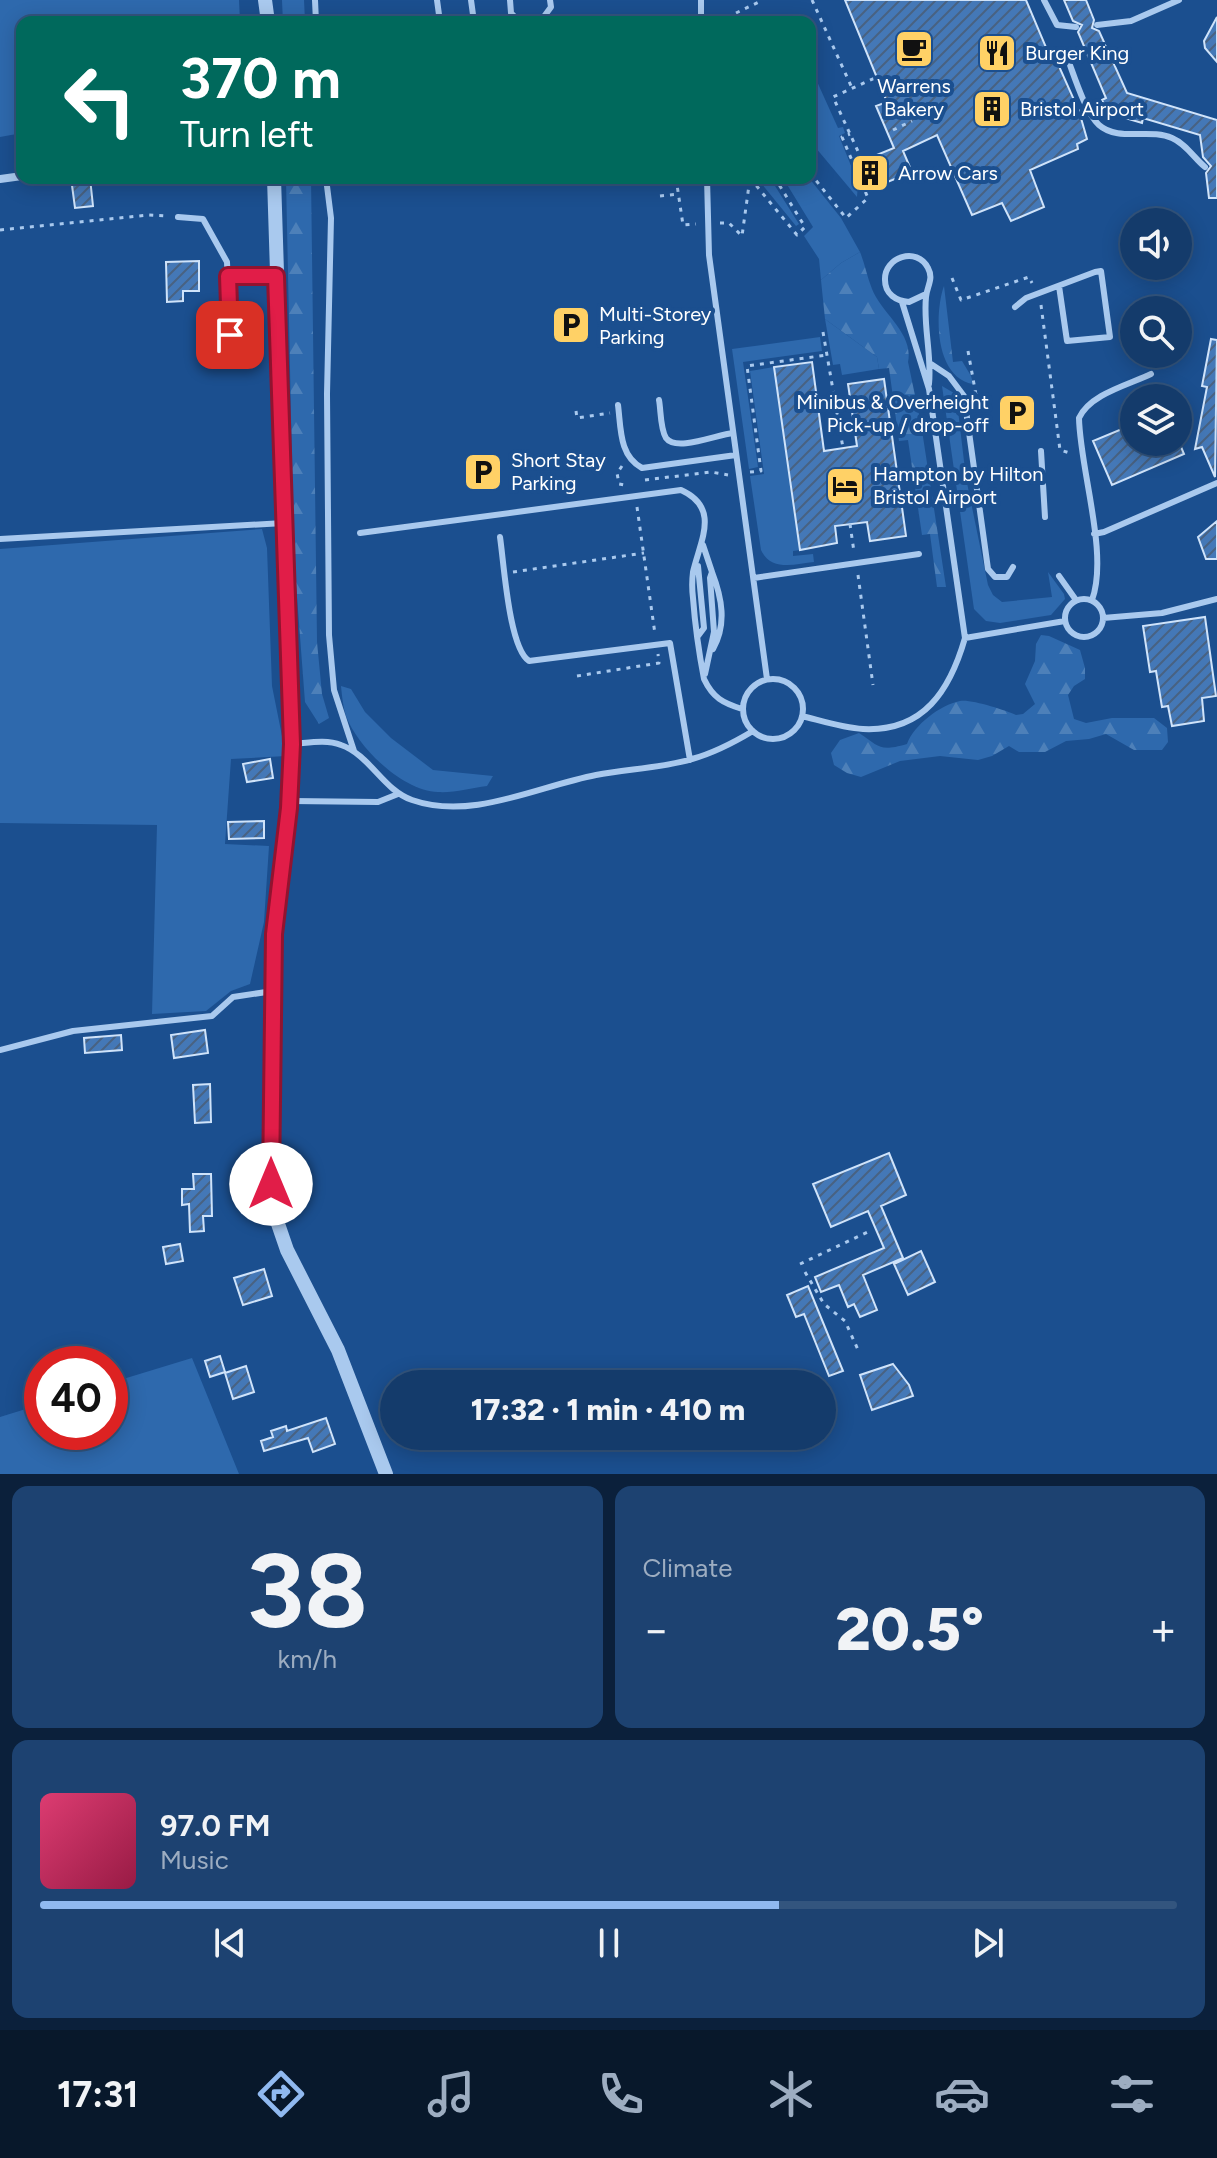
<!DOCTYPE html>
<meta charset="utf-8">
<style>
body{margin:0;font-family:Figtree,sans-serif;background:#1d4271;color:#f1f3f6;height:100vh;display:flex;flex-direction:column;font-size:30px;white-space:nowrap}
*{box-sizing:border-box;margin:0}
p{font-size:26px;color:#9dadc1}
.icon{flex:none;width:44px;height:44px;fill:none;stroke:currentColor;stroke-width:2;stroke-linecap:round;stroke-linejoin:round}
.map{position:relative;height:1474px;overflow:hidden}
.details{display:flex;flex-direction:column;gap:12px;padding:12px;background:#0b203b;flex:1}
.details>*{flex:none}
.top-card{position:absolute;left:16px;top:16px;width:800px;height:168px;border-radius:16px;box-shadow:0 4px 20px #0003,0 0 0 2px #33557e;background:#00695c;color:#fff;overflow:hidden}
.tools{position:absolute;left:1120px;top:208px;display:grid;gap:16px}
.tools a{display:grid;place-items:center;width:72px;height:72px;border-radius:50%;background:#143b6b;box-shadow:0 4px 20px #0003,0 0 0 2px #33557e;font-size:40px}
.speed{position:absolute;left:24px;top:1346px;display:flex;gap:16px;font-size:40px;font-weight:700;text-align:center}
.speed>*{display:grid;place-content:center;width:104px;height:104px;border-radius:50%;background:#143b6b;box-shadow:0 4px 20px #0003,0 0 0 2px #33557e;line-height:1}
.speed .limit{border:12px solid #d22;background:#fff;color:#111}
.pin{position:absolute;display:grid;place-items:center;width:68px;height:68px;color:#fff;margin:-34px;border-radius:16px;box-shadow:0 4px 12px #0006}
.me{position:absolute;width:88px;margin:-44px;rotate:0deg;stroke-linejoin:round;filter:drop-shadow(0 0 6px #0008)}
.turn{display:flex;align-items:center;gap:28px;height:168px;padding:0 32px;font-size:36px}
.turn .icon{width:104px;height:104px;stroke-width:2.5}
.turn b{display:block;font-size:56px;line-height:68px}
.big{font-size:60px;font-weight:800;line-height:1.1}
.details .widget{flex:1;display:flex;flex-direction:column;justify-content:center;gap:12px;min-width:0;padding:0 28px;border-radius:16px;background:#1d4271}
.details .dial{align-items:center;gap:0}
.dial b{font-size:104px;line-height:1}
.song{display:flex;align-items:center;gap:24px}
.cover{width:96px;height:96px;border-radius:12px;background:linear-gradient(135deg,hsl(340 70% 55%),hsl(340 70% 35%))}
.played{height:8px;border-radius:4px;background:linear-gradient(90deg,#90b9f0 65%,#33557e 65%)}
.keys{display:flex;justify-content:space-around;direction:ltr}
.heat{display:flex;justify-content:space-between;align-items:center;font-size:44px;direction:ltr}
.details .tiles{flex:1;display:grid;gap:12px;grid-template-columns:1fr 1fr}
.widget:last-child{grid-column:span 2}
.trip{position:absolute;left:380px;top:1370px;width:456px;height:80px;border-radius:40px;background:#143b6b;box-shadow:0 4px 20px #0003,0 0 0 2px #33557e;font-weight:800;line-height:80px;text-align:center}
.tabs{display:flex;height:128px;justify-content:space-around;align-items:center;background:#08182b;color:#9dadc1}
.tabs .icon{width:56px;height:56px}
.tabs .active{color:#90b9f0}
.tabs b{font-size:36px;color:#f1f3f6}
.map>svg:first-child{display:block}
.grass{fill:#2e69ad}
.forest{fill:url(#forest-firs)}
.building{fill:url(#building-hatch);stroke:#cfe3fa;stroke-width:2}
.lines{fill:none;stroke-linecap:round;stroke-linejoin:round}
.path{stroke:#a9c9ee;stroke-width:3;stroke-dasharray:4 6;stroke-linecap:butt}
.service{stroke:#a9c9ee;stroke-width:6}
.minor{stroke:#a9c9ee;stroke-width:8}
.tertiary{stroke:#a9c9ee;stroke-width:14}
.route-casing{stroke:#92132f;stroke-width:20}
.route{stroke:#e11d48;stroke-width:14}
.labels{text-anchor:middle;stroke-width:8;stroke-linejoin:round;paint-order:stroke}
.poi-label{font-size:20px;fill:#fff;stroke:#1b4f8f;text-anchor:start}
</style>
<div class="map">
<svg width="1217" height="1474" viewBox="0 0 1217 1474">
<defs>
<pattern id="forest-firs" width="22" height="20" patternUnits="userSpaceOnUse" patternTransform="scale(2)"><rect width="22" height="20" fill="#2e69ad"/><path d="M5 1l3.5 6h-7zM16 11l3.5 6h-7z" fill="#4d80b9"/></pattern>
<pattern id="building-hatch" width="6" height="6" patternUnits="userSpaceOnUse" patternTransform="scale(2)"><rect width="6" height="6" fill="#4478b7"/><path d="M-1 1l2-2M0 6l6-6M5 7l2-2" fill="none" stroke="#486282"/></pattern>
</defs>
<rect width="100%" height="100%" fill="#1b4f8f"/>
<!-- grass -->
<path class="grass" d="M0,0H239L240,22H22V133L0,137Z
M810,66L838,128L843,127L845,133L839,136L858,183L857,197L810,141Z
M757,178H770L799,224L796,226Z
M783,178H809L841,218L860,252L841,263L821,280L819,259L804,236L813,227Z
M825,319L877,357L879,369L842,375L840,364L833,365Z
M820,337L822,351L743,362L758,467L749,469L732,349Z
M774,367L800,550L793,551V556L813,554L814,562C796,564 771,572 761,550L750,476L764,474L750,371Z
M942,386L954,393L957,402L966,478L988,585L993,595L1002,602L1052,597L1048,572L1064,594L1065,599L1051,615L1000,623L986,621L974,609Z
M262,529L267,548L272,686L286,756L231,759L225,844L269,846L264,922L250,984L231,991L206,1011L152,1014L157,825L0,823V549Z
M341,686L351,689L365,712L391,738L433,770L493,776L487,786C471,788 454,793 438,792C403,791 358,748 346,716C343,707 342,696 341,686Z
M192,1358L239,1474H0V1417L42,1404V1432H110V1383Z"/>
<!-- forest -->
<path class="forest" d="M282,0H304L305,22H283Z
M286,178H311L317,642L322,694L329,718L319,724L305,702L294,557Z
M860,252C865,264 867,277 872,289C881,313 914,333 908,362L921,424L946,587H937L930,534L922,535L908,440L899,441L889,368L879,369L877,357L825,319L821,280L841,263Z
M944,286L953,362L962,361L971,376L973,384C935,378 934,314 944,286Z
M1041,635L1049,636L1080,650L1085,668V679L1074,686L1068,695L1074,719L1086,723L1112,718H1154L1167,728L1168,742L1162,750H1134L1106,734L1089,739L1066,741L1045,752H1019L1009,746L992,756L978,760L940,756L900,761L861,777L847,773L834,765L831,753L840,740L859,733C880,747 879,752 907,744C914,725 940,705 960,701C971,699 1005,710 1016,715L1023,714L1035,704L1025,684L1035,661L1036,644Z"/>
<!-- building -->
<path class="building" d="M845,0H1026L1050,57L1054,55L1079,111L1087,139L1077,144L1078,149L1030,170L1044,207L1011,221L1002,203L972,215L937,135L903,151L912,172L868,190L857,163L894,148L876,106L887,102Z
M1064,0H1086L1094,20L1092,28L1099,31L1127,93L1217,120V198H1209L1206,173L1211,166L1203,157L1200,135L1143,118L1142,123L1108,113L1102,100L1106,98L1078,32L1082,25L1073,21Z
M1217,17V62L1205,48L1204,41Z
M71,178H90L93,206L75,208Z
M199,261V291H183V301L167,302L166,262Z
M1211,339L1217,340L1215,477L1202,447L1195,449L1207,387L1202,386Z
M812,362L824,451L857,446L848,384L884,379L906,536L870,541L867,522L835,526L837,543L800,550L774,367Z
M1134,424V442H1179L1184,454L1112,485L1093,441Z
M1217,521V559H1206L1198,537Z
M1205,617L1216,696L1202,698L1204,721L1172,726L1168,706L1162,707L1156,671L1150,672L1143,626Z
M270,759L273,778L247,782L243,764Z
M264,821V838L229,839L228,822Z
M205,1030L208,1053L174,1058L171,1035Z
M121,1035L122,1050L85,1053L84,1038Z
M210,1084L211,1122L195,1123L193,1085Z
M889,1153L906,1195L881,1206L903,1258L863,1275L877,1310L860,1317L854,1304L848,1307L839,1285L821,1292L815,1277L884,1248L868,1211L831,1227L813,1184Z
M193,1174H211L212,1216H203L204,1231L190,1232L189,1204L182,1205V1189H194Z
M180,1244L183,1261L166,1264L163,1247Z
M921,1251L935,1282L908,1295L894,1264Z
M264,1269L272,1296L243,1305L234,1278Z
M808,1286L843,1371L829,1376L804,1314L796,1317L787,1295Z
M220,1356L225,1372L210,1377L205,1361Z
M893,1364L909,1385L913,1396L872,1410L860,1375Z
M246,1366L254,1392L233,1399L225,1373Z
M326,1418L335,1444L313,1452L308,1438L264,1451L261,1441L273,1437L271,1431L286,1426L287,1431Z"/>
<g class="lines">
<!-- path -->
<path class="path" d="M812,0L852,88
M736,13L763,0
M893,130L912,121
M862,160L833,97L877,77
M810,173L846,218L868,198L842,137L850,134
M676,178L683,225L696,224
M750,178L797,235L805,227L775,178
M660,196L679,194
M720,223H729L742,236L750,178
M0,230L149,215L167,216
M952,278L961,300L1029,277L1032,283
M1041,305L1060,450L1070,453
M823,332L843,448
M968,351L976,395
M576,411L577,418L610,413
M622,466L617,473L619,484L624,485
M750,472L761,471L747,366L827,355
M645,480L711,472L728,475
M637,507L655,634
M850,524L854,552
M513,572L644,553
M858,575L873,685
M577,676L659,663L658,654
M800,1264L872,1230
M805,1272L824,1304L845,1321L859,1352"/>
<!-- service -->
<path class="service" d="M315,0L316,22
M437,0L440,22
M471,0L474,22
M510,0L511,13L520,22
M701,0V22
M1044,0L1057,25L1076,27
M540,22L551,7L550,0
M1097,25L1131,21L1179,0
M1067,57C1074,75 1085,112 1099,125C1118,142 1150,128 1172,138C1186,144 1194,158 1205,167
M326,178L331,218L327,394L329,635L334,690L354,751
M707,178L709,255L767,679
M178,217L203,219L227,262L230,335
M228,276H276
M926,294L909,302C896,301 885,294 885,280C884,257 917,246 928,268C934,279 927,286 926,297C923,326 932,355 929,384
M1015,307L1026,298L1095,272L1101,271L1110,337L1067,341L1059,286
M931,364L949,376L964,396L988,569L995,577H1007L1013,567
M659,400C661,410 660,428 666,438C676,452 716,435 733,433
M618,405C621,428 619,456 642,468L736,455
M1041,451L1045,517
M360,533L681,490C721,508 700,541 693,572C692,580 692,590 693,598C695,625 699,653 704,679C713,698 723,703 742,709
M1094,534L1104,532L1217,483
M500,537C504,564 509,648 529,661L670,643L690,760
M0,539L284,523
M703,545L712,572L710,578L714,632L705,674
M712,572C722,598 727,624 713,649
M1059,576L1076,600
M754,578L919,554
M1065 618a19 19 0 1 1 38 0a19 19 0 1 1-38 0Z
M1092,600C1109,554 1080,470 1079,418C1090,394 1128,385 1151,374
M1103,618L1162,613L1217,599
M698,636L704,628L698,566
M965,638L1065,621
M743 709a30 30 0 1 1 60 0a30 30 0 1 1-60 0Z
M802,716C822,721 843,728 863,729C924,732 950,690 965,638L929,389L902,302
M293,744C308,743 326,739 341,745C370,755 383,790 412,800C472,821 538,786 596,775C628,769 662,768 692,759C714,753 733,743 753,731
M292,801L378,802L398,794
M0,1050L73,1031L212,1016L233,997L273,991"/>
<!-- minor -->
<path class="minor" d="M0,179L22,176"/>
<!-- tertiary -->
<path class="tertiary" d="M265,0L268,22
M274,178L292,744L289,808L274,934L271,1184L276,1218L287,1250L338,1350L386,1474"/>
</g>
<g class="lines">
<defs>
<path id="route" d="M230,335L228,276H276L292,744L289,808L274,934L271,1184"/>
</defs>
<!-- route casing -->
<use href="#route" class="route-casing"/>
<!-- route -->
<use href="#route" class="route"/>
</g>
<!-- icons -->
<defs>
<symbol id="cafe-square" viewBox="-11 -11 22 22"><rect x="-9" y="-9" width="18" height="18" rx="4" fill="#ffd166" stroke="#1b4f8f"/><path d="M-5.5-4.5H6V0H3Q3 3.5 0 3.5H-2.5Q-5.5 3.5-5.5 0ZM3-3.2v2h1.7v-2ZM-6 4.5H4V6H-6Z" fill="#111"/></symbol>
<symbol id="restaurant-square" viewBox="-11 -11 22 22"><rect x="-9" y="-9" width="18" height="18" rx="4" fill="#ffd166" stroke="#1b4f8f"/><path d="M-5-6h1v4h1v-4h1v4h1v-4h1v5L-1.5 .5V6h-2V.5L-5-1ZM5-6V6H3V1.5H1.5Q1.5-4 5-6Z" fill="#111"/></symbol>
<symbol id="building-square" viewBox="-11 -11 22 22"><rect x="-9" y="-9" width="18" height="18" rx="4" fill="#ffd166" stroke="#1b4f8f"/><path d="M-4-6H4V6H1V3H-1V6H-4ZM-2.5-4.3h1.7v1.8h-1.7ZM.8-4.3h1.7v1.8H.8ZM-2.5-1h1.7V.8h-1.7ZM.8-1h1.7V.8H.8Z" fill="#111"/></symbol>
<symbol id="parking-square" viewBox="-11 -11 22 22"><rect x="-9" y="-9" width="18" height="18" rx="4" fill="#ffd166" stroke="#1b4f8f"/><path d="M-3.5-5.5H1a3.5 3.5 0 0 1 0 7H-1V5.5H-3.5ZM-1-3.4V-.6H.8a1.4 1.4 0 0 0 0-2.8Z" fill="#111"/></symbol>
<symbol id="hotel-square" viewBox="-11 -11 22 22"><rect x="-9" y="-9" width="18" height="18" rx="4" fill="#ffd166" stroke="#1b4f8f"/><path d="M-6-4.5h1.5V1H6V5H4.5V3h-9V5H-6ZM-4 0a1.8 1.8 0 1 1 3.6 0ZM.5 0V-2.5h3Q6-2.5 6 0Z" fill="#111"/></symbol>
</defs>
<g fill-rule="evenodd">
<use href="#cafe-square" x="892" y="27" width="44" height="44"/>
<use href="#restaurant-square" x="975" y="31" width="44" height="44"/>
<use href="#building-square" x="970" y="87" width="44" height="44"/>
<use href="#building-square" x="848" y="151" width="44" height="44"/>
<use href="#parking-square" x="549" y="303" width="44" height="44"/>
<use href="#parking-square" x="995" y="391" width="44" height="44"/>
<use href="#parking-square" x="461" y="450" width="44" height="44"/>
<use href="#hotel-square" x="823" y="464" width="44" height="44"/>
</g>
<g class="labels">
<!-- poi labels -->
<g class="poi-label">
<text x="1025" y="60">Burger King</text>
<text x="914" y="93" text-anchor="middle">Warrens<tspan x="914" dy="23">Bakery</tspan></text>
<text x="1020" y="116">Bristol Airport</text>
<text x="898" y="180">Arrow Cars</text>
<text x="599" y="321">Multi-Storey<tspan x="599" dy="23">Parking</tspan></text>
<text x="989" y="409" text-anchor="end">Minibus &amp; Overheight<tspan x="989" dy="23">Pick-up / drop-off</tspan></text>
<text x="511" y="467">Short Stay<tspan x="511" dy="23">Parking</tspan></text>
<text x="873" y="481">Hampton by Hilton<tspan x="873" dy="23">Bristol Airport</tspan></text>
</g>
</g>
</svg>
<div class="tools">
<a><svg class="icon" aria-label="sound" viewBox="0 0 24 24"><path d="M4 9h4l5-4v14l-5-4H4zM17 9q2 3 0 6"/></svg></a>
<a><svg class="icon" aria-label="search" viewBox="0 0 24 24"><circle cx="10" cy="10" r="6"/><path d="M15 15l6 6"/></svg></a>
<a><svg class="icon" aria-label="layers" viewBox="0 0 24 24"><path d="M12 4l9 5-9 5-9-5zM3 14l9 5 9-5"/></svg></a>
</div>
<div class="speed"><div class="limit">40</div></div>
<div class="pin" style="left:230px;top:335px;background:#d93025"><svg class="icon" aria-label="arrive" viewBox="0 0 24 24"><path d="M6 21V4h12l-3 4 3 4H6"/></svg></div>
<svg class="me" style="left:271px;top:1184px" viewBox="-20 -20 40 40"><circle r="19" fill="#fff"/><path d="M0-13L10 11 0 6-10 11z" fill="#e11d48"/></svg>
<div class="trip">17:32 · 1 min · 410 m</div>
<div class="top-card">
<div class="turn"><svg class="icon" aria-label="left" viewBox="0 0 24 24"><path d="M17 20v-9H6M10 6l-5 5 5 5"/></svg><div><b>370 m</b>Turn left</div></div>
</div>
</div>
<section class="details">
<div class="tiles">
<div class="widget dial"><b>38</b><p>km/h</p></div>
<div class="widget"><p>Climate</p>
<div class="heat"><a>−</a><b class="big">20.5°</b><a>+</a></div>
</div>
<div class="widget">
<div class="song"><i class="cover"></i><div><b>97.0 FM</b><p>Music</p></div></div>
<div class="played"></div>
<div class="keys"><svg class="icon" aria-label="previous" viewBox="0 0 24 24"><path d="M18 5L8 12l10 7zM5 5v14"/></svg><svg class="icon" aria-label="pause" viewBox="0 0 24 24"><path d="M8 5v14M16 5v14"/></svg><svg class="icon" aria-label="next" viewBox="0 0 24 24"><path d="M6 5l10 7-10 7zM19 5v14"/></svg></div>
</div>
</div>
</section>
<nav class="tabs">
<b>17:31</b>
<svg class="icon active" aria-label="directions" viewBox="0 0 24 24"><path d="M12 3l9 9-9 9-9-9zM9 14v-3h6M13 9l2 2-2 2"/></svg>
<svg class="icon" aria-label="music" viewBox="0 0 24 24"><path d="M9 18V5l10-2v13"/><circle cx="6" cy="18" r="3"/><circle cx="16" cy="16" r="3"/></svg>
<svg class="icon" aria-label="phone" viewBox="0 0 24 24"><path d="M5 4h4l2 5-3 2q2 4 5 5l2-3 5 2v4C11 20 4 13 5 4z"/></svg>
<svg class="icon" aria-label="climate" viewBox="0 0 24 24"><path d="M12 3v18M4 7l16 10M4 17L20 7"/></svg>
<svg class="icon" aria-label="car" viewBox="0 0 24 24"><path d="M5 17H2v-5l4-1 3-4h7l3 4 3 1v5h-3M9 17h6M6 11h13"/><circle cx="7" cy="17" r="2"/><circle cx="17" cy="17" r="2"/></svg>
<svg class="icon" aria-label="filters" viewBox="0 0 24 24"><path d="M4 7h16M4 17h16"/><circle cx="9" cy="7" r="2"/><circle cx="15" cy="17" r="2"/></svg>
</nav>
